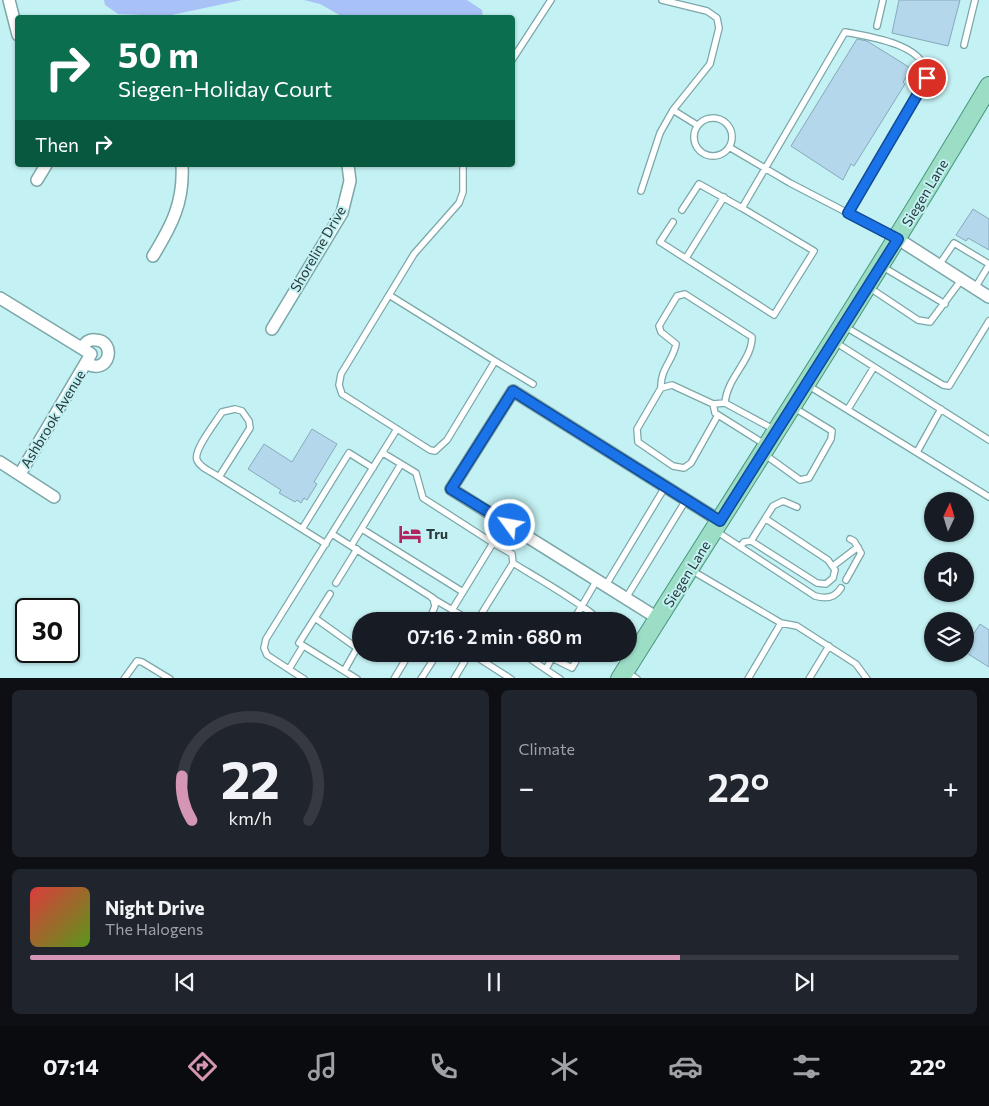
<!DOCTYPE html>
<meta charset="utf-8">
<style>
body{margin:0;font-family:Commissioner,sans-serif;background:#20242c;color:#f1f3f6;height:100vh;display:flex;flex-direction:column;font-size:19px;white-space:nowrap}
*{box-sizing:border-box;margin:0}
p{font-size:16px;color:#9ea1a6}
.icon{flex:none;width:28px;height:28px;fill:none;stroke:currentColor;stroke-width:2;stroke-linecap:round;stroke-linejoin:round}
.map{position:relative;height:678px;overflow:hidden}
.panel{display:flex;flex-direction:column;gap:12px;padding:12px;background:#0d0f14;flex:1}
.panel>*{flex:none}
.guide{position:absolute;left:15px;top:15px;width:500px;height:152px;border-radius:5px;box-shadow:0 1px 4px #0004;background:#0b6e4f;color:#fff;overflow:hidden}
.needle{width:32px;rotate:4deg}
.fabs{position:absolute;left:924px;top:492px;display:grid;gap:10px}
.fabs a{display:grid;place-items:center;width:50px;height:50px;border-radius:50%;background:#171b24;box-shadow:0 1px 4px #0004;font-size:25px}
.speed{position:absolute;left:15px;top:598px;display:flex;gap:10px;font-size:25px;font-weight:700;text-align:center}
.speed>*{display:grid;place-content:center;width:65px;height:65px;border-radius:50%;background:#171b24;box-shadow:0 1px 4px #0004;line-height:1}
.speed .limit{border:2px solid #111;border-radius:8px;background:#fff;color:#111}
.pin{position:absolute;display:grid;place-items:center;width:42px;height:42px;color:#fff;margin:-21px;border:2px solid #fff;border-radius:50%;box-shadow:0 1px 5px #0007}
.me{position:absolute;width:55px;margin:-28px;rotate:302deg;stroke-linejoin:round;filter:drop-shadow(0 0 4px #0008)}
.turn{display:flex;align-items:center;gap:18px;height:105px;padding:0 20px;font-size:22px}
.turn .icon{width:65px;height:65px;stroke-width:2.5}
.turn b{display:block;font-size:35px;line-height:42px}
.then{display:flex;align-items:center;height:48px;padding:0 20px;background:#0003;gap:10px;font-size:19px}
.big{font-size:38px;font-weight:600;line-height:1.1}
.panel .card{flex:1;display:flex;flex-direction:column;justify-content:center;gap:8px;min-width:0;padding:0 18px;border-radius:8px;background:#20242c}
.panel .dial{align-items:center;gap:0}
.dial svg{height:130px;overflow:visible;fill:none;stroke:#363941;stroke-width:7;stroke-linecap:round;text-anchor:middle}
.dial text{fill:#f1f3f6;stroke:none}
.song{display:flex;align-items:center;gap:15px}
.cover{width:60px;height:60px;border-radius:8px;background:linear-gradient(135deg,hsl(0 70% 55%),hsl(90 70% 35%))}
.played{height:5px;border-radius:2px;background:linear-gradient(90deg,#d496b2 70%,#363941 70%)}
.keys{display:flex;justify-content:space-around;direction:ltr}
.heat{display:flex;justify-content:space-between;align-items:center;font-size:28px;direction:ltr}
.panel .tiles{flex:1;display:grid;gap:12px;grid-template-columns:1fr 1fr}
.card:last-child{grid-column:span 2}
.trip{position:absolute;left:352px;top:612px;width:285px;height:50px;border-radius:25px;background:#171b24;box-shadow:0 1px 4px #0004;font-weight:600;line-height:50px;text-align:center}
.tabs{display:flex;height:80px;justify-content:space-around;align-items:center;background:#090b0e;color:#9ea1a6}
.tabs .icon{width:35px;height:35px}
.tabs .selected{color:#d496b2}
.tabs b{font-size:22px;color:#f1f3f6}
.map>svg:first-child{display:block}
.water{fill:#a8c1f6}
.building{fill:#b4d7eb;stroke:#86a9bb}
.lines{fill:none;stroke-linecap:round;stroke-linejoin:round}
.service-casing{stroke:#7ca7a9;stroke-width:8}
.minor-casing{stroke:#7ca7a9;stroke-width:14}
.primary-casing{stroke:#48967d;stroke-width:20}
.service{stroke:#fff;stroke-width:5.5}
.minor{stroke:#fff;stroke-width:11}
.primary{stroke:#9cddc6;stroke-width:18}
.route-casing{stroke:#114b97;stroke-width:12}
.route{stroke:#1a73e8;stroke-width:9}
.labels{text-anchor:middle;stroke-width:4;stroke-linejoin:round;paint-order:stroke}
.street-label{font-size:14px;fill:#283a3b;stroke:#c4f1f3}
.poi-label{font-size:14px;font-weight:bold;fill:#283a3b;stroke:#c4f1f3;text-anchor:start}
</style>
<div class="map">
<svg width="989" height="679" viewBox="0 0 989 679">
<rect width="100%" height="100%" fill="#c4f1f3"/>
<!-- water -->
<path class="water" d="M104,0H242L167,16L118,14L105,5Z
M304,0H467L482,10L483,17H343L320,4Z"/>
<!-- building -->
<path class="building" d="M899,0H960L948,46L892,33Z
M857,39L867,41L912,69L903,82L905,84L854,166L851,164L843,180L791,146Z
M973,209L989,219V250L968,238L966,241L956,235Z
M312,429L337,444L317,477L314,482L317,484L307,500L304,498L301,503L297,500L295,502L279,493L281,490L248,469L264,444L292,462Z
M980,624L989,630V667L965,652V647Z"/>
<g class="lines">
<defs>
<path id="service" d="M662,0L707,11L717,18L719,28L710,64L673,110L697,125
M877,26L883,0
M964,45L975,0
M512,60L551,0
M694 137a19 19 0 1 1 38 0a19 19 0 1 1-38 0Z
M729,147L790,183L896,238
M641,191L660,133L673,110
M682,210L699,184L742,208L845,32C870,37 928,44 927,78L848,213
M673,222L660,242L774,315L814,251L742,208
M686,258L724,197
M939,265L954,243L989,264
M883,267L945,304
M870,288L918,320L930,322L962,279
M975,288L989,265
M389,295L495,361L447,440L435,451L430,450L342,394L339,385L341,374L414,254L459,203L463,192V165
M844,326L943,385L949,386L989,321
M835,342L989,440
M495,361L533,384
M809,386L989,497
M661,388C660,369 673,361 676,344L661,332L659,326L677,296L685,294L752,337C752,361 727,377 725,403
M713,404L672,385L661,388L637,429L638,442L673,466L684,468L691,463L718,415
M848,409L874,367
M766,445L715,413L713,404L725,403L775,430
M917,452L941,409
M383,453L416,473L423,498L493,543L452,610
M764,454L800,480L809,478L831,439L832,431L793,407
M219,477L250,428L249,421L242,411L235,409L222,412C216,422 193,450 197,460C200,468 212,472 219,477L326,544
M302,529L349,453L373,468
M362,529L463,592
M716,531L815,596C825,599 835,598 841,588
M332,534L433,598L435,606L429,621
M751,541L817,583L826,584L833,578L835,570L828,560L766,519
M493,543L512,554L513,563
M351,546L401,464
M740,547L744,542L751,541L773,506L783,501L797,507
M833,566L858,547
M691,570L781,623L797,626L856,664L867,679
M846,580L861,553L854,541L850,539
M336,583L357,549
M606,585L665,487
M330,594L299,643L357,679
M432,598L471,621
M626,598L686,500
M315,618L357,648L344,671
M477,621L513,563C527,572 594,610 599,621
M573,621L597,580
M472,654L511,679
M523,654L560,679
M289,669L303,646
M546,669L552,658L572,668L580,654
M627,672L637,679
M124,679L137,661L142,662L170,679
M304,679L267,655L264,648L266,639L397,429
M394,679L409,654
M421,679L437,654
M454,679L469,654
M748,679L781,623
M809,679L829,646"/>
<path id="minor" d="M9,0L18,35
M37,180L46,165
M898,239L989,297
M153,256C172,225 184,202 182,165
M0,298L91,354L20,474
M272,329L342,213L350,181L348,165
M82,348C85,343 89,339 95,340C117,340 110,377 86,363
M0,462L54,497
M659,619L451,489L513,391L720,521"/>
<path id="primary" d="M620,679C744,481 870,286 989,86"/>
</defs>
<!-- service casing -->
<use href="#service" class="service-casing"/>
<!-- minor casing -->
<use href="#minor" class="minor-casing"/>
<!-- primary casing -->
<use href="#primary" class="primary-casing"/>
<!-- service -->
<use href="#service" class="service"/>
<!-- minor -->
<use href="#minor" class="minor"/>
<!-- primary -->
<use href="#primary" class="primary"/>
</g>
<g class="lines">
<defs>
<path id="route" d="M510,525L451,489L513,391L720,521L898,239L848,213L927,78"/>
</defs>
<!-- route casing -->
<use href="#route" class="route-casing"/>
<!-- route -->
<use href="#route" class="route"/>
</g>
<!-- icons -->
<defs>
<symbol id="hotel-bare" viewBox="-9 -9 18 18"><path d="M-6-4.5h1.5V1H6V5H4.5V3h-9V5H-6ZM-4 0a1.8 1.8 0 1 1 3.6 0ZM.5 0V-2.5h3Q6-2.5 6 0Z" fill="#b1245f" stroke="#c4f1f3" stroke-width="2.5" paint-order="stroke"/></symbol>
</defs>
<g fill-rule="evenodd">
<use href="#hotel-bare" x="394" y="518" width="32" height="32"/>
</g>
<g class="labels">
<!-- street labels -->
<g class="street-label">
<text transform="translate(925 193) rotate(-59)" y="5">Siegen Lane</text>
<text transform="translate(318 249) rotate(-60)" y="5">Shoreline Drive</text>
<text transform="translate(53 419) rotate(-59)" y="5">Ashbrook Avenue</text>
<text transform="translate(687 574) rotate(-58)" y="5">Siegen Lane</text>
</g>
<!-- poi labels -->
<g class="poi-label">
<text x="426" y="539">Tru</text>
</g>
</g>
</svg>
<div class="fabs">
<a><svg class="needle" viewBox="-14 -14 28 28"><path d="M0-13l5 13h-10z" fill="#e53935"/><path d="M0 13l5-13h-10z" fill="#9ea1a6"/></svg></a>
<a><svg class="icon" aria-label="sound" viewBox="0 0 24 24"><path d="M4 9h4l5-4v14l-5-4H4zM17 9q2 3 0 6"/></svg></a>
<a><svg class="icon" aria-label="layers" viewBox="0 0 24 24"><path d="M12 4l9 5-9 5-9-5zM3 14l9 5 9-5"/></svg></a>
</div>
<div class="speed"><div class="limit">30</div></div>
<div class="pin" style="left:927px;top:78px;background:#d93025"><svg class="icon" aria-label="arrive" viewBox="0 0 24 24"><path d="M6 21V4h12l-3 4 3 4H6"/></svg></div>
<svg class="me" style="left:510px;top:525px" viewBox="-20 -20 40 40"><circle r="17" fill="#1a73e8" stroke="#fff" stroke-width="3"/><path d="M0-11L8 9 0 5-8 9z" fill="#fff"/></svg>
<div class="trip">07:16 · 2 min · 680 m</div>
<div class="guide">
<div class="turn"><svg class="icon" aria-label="right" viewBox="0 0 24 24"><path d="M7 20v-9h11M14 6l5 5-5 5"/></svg><div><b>50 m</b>Siegen-Holiday Court</div></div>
<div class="then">Then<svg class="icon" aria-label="right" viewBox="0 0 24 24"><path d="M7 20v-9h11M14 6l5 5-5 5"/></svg></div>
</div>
</div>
<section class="panel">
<div class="tiles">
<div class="card dial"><svg viewBox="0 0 100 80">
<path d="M14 69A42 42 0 1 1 86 69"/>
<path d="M14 69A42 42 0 0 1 8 42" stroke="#d496b2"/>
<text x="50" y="56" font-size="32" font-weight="700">22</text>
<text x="50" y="72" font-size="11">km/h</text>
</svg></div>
<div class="card"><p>Climate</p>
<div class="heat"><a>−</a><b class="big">22°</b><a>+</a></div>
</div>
<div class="card">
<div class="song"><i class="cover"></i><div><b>Night Drive</b><p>The Halogens</p></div></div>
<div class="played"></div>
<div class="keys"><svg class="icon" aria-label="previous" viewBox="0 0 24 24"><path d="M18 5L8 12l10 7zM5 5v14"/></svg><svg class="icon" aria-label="pause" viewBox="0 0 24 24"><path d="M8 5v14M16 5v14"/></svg><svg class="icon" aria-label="next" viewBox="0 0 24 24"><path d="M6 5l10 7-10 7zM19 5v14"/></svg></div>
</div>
</div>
</section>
<nav class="tabs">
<b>07:14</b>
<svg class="icon selected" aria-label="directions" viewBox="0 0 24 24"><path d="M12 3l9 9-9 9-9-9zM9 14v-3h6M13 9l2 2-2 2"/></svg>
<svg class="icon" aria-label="music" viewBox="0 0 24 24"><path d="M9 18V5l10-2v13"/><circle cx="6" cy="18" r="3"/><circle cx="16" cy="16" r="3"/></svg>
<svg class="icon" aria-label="phone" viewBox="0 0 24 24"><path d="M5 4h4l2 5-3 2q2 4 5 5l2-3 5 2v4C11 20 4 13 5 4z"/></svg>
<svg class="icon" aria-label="climate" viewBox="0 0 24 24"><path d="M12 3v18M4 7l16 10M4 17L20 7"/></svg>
<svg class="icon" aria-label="car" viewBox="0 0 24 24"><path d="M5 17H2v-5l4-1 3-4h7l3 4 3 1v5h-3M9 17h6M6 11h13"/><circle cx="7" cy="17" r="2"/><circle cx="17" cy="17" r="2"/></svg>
<svg class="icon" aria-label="filters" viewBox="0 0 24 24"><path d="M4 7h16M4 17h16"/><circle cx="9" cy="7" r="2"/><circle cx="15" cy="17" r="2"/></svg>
<b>22°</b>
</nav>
